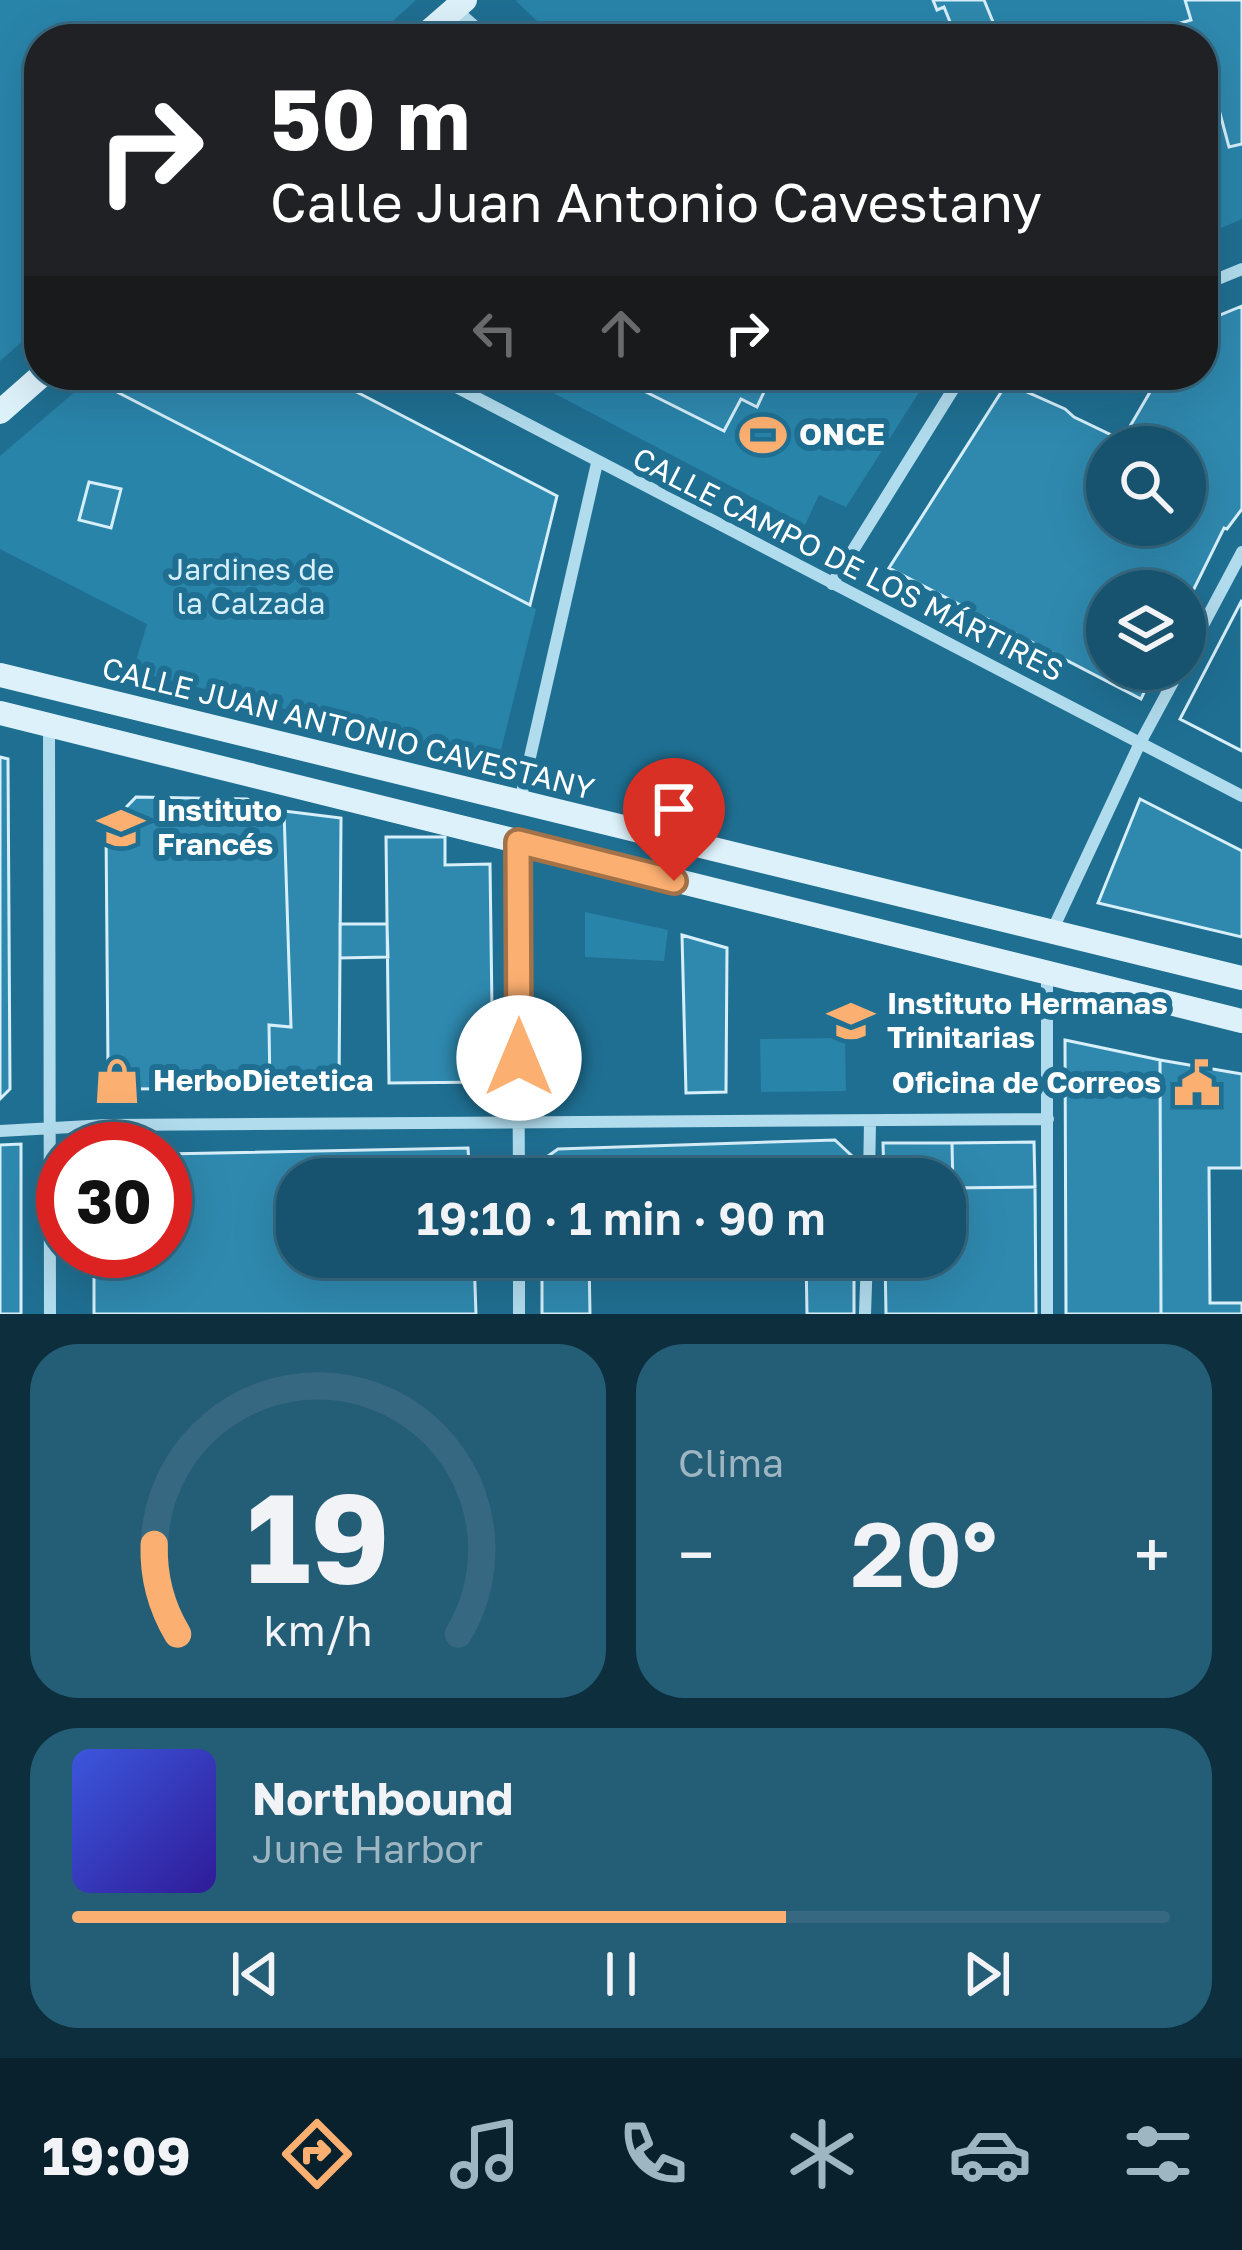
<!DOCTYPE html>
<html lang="es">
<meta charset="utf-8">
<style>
body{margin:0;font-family:"Golos Text",sans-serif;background:#245d76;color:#f1f3f6;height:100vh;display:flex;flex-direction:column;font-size:45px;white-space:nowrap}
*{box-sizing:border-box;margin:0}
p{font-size:39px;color:#9eb6c2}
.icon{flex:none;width:66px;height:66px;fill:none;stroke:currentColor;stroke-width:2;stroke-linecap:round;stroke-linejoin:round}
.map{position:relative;height:1314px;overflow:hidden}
.panel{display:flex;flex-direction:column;gap:30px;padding:30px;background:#0d2e3c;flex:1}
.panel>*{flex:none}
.guide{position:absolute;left:24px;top:24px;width:1194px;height:366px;border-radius:48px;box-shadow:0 12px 48px #0002,0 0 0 3px #366981;background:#202124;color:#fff;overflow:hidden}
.controls{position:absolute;left:1086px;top:426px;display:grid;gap:24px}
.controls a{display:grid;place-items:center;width:120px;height:120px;border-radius:50%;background:#17536e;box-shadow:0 12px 48px #0002,0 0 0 3px #366981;font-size:60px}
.speed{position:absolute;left:36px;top:1122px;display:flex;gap:24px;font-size:60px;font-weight:700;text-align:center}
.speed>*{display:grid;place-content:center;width:156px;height:156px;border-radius:50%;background:#17536e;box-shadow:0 12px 48px #0002,0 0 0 3px #366981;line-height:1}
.speed .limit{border:18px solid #d22;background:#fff;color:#111}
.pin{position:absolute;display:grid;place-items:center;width:102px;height:102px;color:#fff;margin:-123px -51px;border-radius:50% 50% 50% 0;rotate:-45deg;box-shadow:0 0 12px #0007}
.pin .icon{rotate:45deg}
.me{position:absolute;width:132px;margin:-66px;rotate:0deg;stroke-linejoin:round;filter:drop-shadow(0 0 9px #0008)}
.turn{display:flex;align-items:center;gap:42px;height:252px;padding:0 48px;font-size:54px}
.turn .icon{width:156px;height:156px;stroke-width:2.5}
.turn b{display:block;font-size:84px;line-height:102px}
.lanes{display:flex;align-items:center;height:114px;padding:0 48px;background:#0003;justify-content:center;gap:60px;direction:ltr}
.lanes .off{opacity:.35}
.big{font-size:90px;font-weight:600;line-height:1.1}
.panel .widget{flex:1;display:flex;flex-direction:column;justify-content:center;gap:18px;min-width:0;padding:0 42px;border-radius:48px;background:#245d76}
.panel .dial{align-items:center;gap:0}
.dial svg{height:312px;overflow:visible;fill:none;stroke:#366981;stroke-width:7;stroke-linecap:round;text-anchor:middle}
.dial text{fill:#f1f3f6;stroke:none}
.song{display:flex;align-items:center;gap:36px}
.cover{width:144px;height:144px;border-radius:18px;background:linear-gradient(135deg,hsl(230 70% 55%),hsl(250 70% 35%))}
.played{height:12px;border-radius:6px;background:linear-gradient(90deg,#fbaf71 65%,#366981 65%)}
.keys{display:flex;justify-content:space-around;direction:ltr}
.heat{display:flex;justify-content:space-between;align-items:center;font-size:66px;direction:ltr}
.panel .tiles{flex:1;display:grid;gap:30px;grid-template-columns:1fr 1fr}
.widget:last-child{grid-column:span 2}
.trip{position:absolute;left:276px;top:1158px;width:690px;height:120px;border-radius:48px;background:#17536e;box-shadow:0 12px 48px #0002,0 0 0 3px #366981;font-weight:600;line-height:120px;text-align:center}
.tab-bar{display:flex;height:192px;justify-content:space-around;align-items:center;background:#09212c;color:#9eb6c2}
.tab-bar .icon{width:84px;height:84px}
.tab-bar .current{color:#fbaf71}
.tab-bar b{font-size:54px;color:#f1f3f6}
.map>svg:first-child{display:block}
.green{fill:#2984aa}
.building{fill:#2f89af;stroke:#d6effa;stroke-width:3;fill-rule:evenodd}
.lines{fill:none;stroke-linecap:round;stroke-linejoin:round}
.street{stroke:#b1dced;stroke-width:12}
.secondary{stroke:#ddf1fa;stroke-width:24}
.route-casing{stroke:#a37249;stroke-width:30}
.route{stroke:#fbaf71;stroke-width:21}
.labels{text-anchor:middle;stroke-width:12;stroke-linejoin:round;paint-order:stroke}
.poi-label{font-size:30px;font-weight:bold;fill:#fff;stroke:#1f6f92;text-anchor:start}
.street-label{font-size:30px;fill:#fff;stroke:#1f6f92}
.park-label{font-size:30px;fill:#d6effa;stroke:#1f6f92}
</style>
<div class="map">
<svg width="1242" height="1314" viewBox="0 0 1242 1314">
<rect width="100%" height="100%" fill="#1f6f92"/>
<!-- green -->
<path class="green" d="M0,0H416L373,39H39V327L0,361Z
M518,0H1242V219L1203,236V39H556L516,1Z
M519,375H930L846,507L819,495L805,525Z
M91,378L536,609L498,762L133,671L147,624L0,549V456Z
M585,912L668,930L664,961L585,957Z
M845,1038L846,1091L761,1092L760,1039Z"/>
<!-- building -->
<path class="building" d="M933,0H984L1000,39H957L944,7L937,10Z
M1185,0H1242V144L1229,147L1217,102L1203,105V39H1179L1177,24L1191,20Z
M1242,306V509L1227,529L1224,528L1185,607V591H1107V669H1155L1141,699L889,568L1007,383L1065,409L1074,417L1122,440L1160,375H1203V322ZM1107,447H1185V525H1107Z
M324,375L557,496L530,605L86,376Z
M612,375H772L757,407L741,399L724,431Z
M89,482L121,489L111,528L79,520Z
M1242,600V751L1180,719Z
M1242,600V751L1180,719Z
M0,757L8,759L10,1089L0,1099Z
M136,797L247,799L284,811L291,1027L269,1025L270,1088L128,1089L117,1081L108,1068L106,828Z
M1140,799L1242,851V937L1098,903Z
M284,811L341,818L339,1087L270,1088L269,1025L291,1027Z
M386,837H445V865L490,864L493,1082L389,1083Z
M340,924H387L388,957L340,958Z
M682,935L727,948L726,1092L686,1093Z
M1065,1040L1160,1060L1161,1314H1066Z
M1160,1060L1242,1074V1168H1209L1210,1303H1242V1314H1161Z
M835,1140L853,1157V1179H541V1161L558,1149Z
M1034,1142L1035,1187L953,1188L952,1143Z
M883,1143H952L953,1188H945V1179H884Z
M21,1144V1314H0V1145Z
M468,1148L470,1179H297V1257H474L476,1314H94V1251H165V1154Z
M1035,1187L1036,1314H886L885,1257H945V1188Z
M542,1257H589L590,1314H542Z
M806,1257H854V1314H807Z"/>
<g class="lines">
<!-- street -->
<path class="street" d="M455,9L489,39
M1203,285L1242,269
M433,375L1242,796
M1074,375L1100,387L1107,375
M832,584L962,375
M1185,659L1242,552
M49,727L50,1314
M520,801L597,463
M517,842L519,1179
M1052,931L1140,743L1180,669
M1047,974V1314
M0,1131L107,1125L1048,1119
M869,1179L870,1121
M519,1314V1257
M865,1314L867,1257"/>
<!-- secondary -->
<path class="secondary" d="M420,39L465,0
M0,412L42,375
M0,675L1242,978
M0,713L1242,1021"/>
</g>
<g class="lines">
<defs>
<path id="route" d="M519,1058L518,842L674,881"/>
</defs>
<!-- route casing -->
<use href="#route" class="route-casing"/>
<!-- route -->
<use href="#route" class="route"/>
</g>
<!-- icons -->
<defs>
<symbol id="stadium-bare" viewBox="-9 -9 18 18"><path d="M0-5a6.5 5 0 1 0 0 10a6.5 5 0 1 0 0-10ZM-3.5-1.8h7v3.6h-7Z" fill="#fbaf71" stroke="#1f6f92" stroke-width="2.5" paint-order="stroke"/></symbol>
<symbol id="school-bare" viewBox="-9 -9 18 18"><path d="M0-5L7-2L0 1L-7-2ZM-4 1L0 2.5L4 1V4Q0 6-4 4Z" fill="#fbaf71" stroke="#1f6f92" stroke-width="2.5" paint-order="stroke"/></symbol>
<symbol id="university-bare" viewBox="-9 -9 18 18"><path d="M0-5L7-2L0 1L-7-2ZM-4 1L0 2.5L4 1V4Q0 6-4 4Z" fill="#fbaf71" stroke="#1f6f92" stroke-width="2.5" paint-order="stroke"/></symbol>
<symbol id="shop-bare" viewBox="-9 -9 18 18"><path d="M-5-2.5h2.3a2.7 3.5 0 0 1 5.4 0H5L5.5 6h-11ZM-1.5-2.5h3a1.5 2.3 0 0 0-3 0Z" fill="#fbaf71" stroke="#1f6f92" stroke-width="2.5" paint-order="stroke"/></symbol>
<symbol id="civic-bare" viewBox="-9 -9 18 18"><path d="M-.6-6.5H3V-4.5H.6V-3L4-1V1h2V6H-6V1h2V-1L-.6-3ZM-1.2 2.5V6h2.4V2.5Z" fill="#fbaf71" stroke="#1f6f92" stroke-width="2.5" paint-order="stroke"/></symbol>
</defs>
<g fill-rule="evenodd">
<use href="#stadium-bare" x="730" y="402" width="66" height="66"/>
<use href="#school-bare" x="88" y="795" width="66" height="66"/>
<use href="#university-bare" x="818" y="988" width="66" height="66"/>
<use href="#shop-bare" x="84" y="1048" width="66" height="66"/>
<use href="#civic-bare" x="1164" y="1050" width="66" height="66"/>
</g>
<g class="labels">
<!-- poi labels -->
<g class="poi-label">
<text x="799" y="445">ONCE</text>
<text x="157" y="821">Instituto<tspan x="157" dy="34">Francés</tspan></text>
<text x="887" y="1014">Instituto Hermanas<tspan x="887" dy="34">Trinitarias</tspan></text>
<text x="153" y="1091">HerboDietetica</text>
<text x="1161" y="1093" text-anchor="end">Oficina de Correos</text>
</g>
<!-- street labels -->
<g class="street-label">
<text transform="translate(848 565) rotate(27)" y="10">CALLE CAMPO DE LOS MÁRTIRES</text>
<text transform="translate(348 729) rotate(14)" y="10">CALLE JUAN ANTONIO CAVESTANY</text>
</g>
<!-- park labels -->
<g class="park-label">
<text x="251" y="580">Jardines de<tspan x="251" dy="34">la Calzada</tspan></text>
</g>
</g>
</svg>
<div class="controls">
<a><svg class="icon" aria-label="search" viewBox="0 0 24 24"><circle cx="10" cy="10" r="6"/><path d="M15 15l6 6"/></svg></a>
<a><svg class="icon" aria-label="layers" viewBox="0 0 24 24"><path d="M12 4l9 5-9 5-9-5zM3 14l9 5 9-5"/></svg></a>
</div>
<div class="speed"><div class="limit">30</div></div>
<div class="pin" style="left:674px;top:881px;background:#d93025"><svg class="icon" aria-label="arrive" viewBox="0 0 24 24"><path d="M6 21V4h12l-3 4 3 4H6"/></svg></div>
<svg class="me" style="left:519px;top:1058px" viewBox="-20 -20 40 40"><circle r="19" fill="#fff"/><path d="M0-13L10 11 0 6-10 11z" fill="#fbaf71"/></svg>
<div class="trip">19:10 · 1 min · 90 m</div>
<div class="guide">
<div class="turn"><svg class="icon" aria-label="right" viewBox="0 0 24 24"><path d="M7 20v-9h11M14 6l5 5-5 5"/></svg><div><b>50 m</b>Calle Juan Antonio Cavestany</div></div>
<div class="lanes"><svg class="icon off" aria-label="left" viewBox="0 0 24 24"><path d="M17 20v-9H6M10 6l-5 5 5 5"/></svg><svg class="icon off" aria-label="ahead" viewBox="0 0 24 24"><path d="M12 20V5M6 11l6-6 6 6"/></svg><svg class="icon" aria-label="right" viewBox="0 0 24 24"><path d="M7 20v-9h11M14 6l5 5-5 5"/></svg></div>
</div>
</div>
<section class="panel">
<div class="tiles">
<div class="widget dial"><svg viewBox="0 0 100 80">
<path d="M14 69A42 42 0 1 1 86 69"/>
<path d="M14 69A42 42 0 0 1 8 46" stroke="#fbaf71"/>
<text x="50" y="56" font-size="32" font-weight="700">19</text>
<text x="50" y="72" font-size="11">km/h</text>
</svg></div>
<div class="widget"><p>Clima</p>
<div class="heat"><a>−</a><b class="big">20°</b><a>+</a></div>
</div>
<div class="widget">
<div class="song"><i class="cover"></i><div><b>Northbound</b><p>June Harbor</p></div></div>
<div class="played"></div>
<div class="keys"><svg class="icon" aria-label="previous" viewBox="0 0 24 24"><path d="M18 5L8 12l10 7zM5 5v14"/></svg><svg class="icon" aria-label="pause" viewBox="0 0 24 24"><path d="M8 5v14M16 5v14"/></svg><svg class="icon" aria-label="next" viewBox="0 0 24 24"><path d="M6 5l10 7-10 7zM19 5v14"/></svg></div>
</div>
</div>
</section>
<nav class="tab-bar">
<b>19:09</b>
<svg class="icon current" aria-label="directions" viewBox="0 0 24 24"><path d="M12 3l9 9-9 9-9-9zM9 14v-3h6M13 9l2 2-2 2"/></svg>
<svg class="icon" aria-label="music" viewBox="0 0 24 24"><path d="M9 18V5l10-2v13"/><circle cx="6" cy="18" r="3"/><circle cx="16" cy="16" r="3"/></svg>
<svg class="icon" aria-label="phone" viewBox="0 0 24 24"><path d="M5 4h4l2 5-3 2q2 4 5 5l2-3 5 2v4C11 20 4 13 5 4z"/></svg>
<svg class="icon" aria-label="climate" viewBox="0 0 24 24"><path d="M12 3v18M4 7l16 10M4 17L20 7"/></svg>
<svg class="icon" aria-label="car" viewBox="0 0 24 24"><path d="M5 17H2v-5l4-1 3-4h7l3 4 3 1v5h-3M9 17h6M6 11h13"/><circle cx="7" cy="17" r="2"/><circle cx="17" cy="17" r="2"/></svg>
<svg class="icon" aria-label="filters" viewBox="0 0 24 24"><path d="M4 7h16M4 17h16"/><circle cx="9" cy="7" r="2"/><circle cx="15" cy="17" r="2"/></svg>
</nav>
